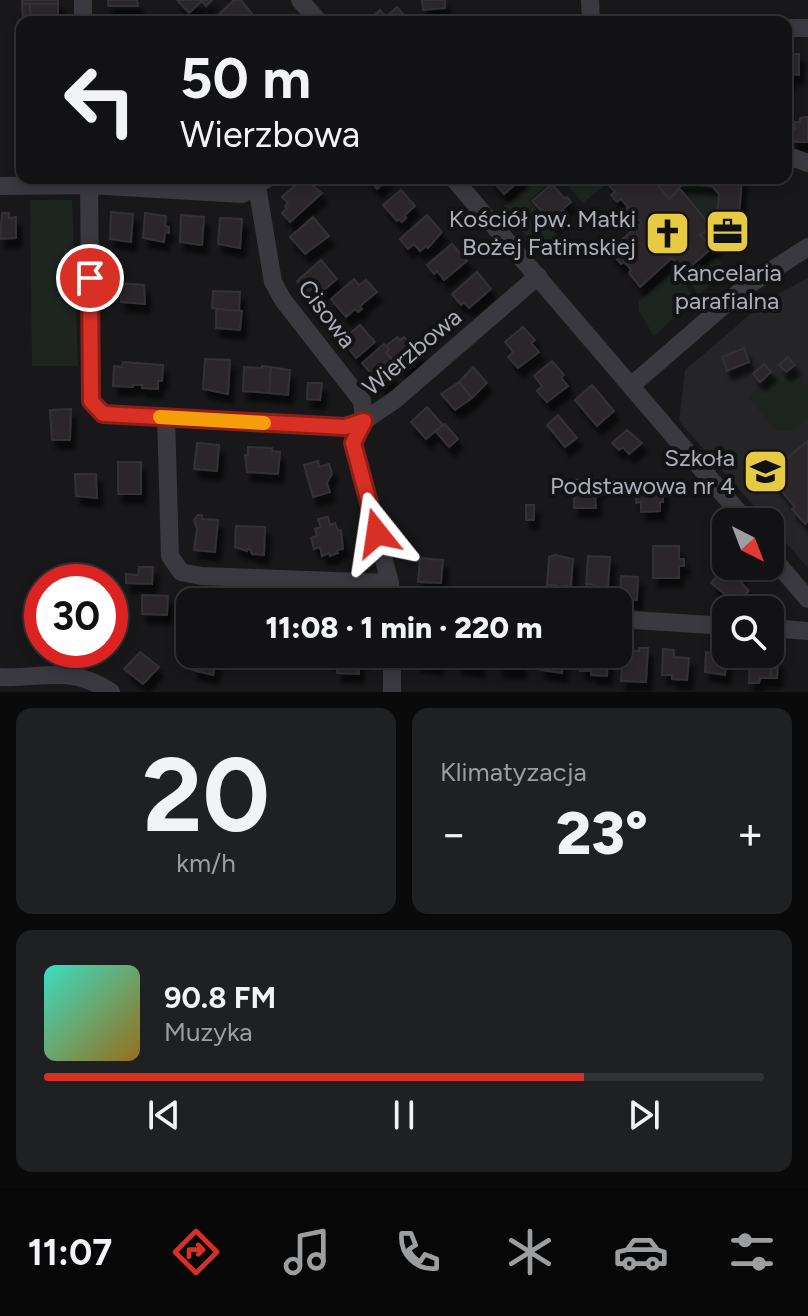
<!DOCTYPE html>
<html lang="pl">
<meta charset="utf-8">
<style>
body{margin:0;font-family:Figtree,sans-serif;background:#1f2022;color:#f1f3f6;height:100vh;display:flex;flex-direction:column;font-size:30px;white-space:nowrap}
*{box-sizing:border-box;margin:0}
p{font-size:26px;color:#9c9ea0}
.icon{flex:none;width:44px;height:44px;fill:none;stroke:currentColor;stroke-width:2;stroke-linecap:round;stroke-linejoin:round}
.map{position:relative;height:692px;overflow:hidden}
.sheet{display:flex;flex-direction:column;gap:16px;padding:16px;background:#0a0a0b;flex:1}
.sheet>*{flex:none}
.guide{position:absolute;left:16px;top:16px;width:776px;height:168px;border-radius:16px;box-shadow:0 4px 12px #0003,0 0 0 2px #313234;background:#121214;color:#f1f3f6;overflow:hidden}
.needle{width:52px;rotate:138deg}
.fabs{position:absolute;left:712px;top:508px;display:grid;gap:16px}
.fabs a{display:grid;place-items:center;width:72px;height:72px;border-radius:16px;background:#121214;box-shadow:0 4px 12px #0003,0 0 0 2px #313234;font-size:40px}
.speed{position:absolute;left:24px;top:564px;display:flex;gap:16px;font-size:40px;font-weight:700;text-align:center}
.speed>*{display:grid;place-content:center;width:104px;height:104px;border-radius:50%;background:#121214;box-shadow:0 4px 12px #0003,0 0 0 2px #313234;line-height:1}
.speed .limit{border:12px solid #d22;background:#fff;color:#111}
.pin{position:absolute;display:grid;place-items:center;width:68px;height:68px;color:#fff;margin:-34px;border:4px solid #fff;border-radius:50%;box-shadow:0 2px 8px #0007}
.me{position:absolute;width:88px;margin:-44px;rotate:345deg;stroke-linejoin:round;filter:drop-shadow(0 0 6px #0008)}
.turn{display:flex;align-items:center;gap:28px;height:168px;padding:0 32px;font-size:36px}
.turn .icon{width:104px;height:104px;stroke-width:2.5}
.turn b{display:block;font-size:56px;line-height:68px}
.big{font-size:60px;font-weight:800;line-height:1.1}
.sheet .tile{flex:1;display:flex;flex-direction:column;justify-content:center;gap:12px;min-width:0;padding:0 28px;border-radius:16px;background:#1f2022}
.sheet .dial{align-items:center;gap:0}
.dial b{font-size:104px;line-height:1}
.song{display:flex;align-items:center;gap:24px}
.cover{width:96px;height:96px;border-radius:12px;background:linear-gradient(135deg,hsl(170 70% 55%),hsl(40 70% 35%))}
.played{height:8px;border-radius:4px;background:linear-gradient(90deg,#d93025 75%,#313234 75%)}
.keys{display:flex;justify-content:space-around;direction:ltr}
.heat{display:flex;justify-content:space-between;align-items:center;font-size:44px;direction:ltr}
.sheet .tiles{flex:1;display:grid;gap:16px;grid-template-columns:1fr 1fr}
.tile:last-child{grid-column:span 2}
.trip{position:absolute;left:176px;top:588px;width:456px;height:80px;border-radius:16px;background:#121214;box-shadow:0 4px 12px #0003,0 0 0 2px #313234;font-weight:800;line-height:80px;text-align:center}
.tab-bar{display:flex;height:128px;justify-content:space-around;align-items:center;background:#070708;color:#9c9ea0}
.tab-bar .icon{width:56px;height:56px}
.tab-bar .current{color:#d93025}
.tab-bar b{font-size:36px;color:#f1f3f6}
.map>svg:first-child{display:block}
.built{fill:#252427}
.green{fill:#1e2520}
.building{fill:#29282b;stroke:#333236;stroke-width:2;filter:url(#shadow)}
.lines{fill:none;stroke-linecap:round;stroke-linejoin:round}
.minor{stroke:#39393f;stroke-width:18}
.route-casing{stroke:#8d1f18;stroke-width:20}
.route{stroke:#d93025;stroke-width:14}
.slow{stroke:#f59e0b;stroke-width:14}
.labels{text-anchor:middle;stroke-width:8;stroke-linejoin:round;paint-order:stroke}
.poi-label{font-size:24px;fill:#abadb9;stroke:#131315;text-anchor:end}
.street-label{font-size:24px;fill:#abadb9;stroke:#131315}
</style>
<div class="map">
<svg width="808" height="692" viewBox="0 0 808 692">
<defs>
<filter id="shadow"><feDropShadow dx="5" dy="9" stdDeviation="2" flood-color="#0009"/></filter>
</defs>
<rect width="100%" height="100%" fill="#18181a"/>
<!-- built -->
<path class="built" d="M808,278V568L679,421L685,370L767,300Z"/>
<!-- green -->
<path class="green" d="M536,178H554L529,201L565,244L547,260L502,208Z
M561,178H613L583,203Z
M683,184L712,186L719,194L716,223L711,226L680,189Z
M30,200H72L78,366H32Z
M715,256L727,270L698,295L688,278Z
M674,270L681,277L694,299L654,336L639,311V301Z
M794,372L808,388V419L794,431H777L748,397L774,374L784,381Z"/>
<!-- building -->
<path class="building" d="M22,0H58V4H22Z
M108,0H137L138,6H108Z
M177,0H212L206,6L202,1L189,13Z
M234,0H241L254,16L249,22H217L214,19Z
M422,0H445V8L423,10Z
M22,4H30L31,20H23Z
M30,4H58V19L31,20Z
M397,7L407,19L403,22H371L369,20L380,10L386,17Z
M789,54H799V75L790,74V82H786V58H789Z
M808,117V142H794L791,130L795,129L794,122H800V118Z
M303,178L322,193L290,222L282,213L287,208L285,206L288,203L282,197Z
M368,178H389L377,189Z
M490,178H523L504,194Z
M613,178H652L669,199L680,189L711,226L700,235L712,248L684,272L672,258L640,287L629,273L631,270L627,265L624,262L621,264L609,251L641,223L634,214L630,217L624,211L628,207L621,199L617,202L611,195L615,192L607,183Z
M652,178H742L738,231L724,243L721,240L712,248L700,235L716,223L719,194L712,186L683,184L669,199Z
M552,184L565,199L567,197L571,202L562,210L565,213L554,224L532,201Z
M401,190L415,206L404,216L406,218L402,222L399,219L397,221L383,205Z
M111,212L133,214L131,242L110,239Z
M2,213H9V218L16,217V238L0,239Z
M145,213L166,216L165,226L169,227V233L165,232L164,242L143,238Z
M181,215L204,217L202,245L180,242Z
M427,215L442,232L428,248L426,246L420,251L414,244L408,249L400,239Z
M313,217L329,236L305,254L290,237Z
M220,218L242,219L240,248L218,244Z
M452,244L467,261L444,280L437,271L434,274L427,265Z
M321,260L337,279L313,299L297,281Z
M477,272L491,289L469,308L464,302L461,305L452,294Z
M354,279L359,285L366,280L377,292L360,306L362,309L358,312L355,309L346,317L331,299Z
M119,283L144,285L145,304L121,302Z
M213,291L240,292L239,311L212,308Z
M216,309L242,311L240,330L216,328Z
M360,325L375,342L356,358L342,340Z
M523,327L535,340L531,343L539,352L518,368L508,357L513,352L505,342Z
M397,337L400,340L404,337L419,354L412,359L416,363L405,372L386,353L389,349L386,346Z
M384,344L389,350L386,353L394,362L387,368L393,376L382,386L362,363Z
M744,348L749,362L727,371L722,357Z
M788,357L795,365L786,372L779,365Z
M205,359L230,360L228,394L203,389Z
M552,361L564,375L561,377L568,386L547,402L537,391L542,386L534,376Z
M123,362L163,365L162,381H158V389L142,388V385H133V387L113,386L114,366L122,367Z
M764,364L771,372L760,382L753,374Z
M262,366L271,367L269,393L243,391L244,367L262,368Z
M271,367L290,370L288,395L269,393Z
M473,367L487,383L472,398L459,382Z
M459,382L472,398L455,410L441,394Z
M308,383H322L320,400L307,399Z
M592,385L614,411L597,426L575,400Z
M427,407L443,425L426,439L411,422Z
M71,409L70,440H52L50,410Z
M558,415L577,438L565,447L547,425Z
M445,424L458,439L449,447L435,431Z
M627,430L642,443L629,454L623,447L619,450L612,443Z
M808,441V521L805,524L792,509L795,507L767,474Z
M197,443L219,445L217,471L194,469Z
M248,447L272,448V451L280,452L278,474L247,472L245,455H248Z
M318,461L319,467L329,464L332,474L327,483L330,492L313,497L304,465Z
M118,462H141V494H118Z
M75,474H96L97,498L76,496Z
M600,479V489L595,490L596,508H574V480Z
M649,484L663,486V502H660V511L641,512V502L636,503V487Z
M526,505H534V520H526Z
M198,515H202V519L218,520L215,552L194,550L197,529L194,520Z
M328,517L330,525L335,523L338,531L341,530L343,549L337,550L338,553L330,556L329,553L322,556L320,547L314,549L311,538L317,536L315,529L321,527L318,519Z
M236,526L265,527L264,555L252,554L249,547L247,551L235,547Z
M653,546H679V559H684V566H679V578H653Z
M555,555L573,559L571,586H563L559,589L556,585H547L549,557Z
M588,556L610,557L608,588L597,591L594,585L588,584L586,587Z
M420,558L443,560L441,583L418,582Z
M726,566H733L744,580L741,582L749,591L735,603L711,583Z
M139,567H153L152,584L126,583V574L138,575Z
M621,576L638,577L637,600L620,599Z
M197,590L228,592L227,602H196Z
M142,595L168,596L167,615L142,614Z
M639,648H648L646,682L621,681L623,650L639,651Z
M663,649L674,650V657L689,658L687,680L672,679V675H662Z
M140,652L159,667L143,684L124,669Z
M706,652L727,656L725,675L705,672Z
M196,654L218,656L213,675L192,670Z
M329,654H365L364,660H358L359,674L337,673L338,662L329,661Z
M416,654H439L438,666L416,663Z
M458,654H480L479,668L457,665Z
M499,654H521V669H498Z
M540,654H563L562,673L540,670Z
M581,654H608L607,676L591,675V671H580Z
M750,654L772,658L771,678H760L759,683H749Z
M771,660L778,661L777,678H771Z"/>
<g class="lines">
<!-- minor -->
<path class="minor" d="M83,0V22
M300,0L319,22
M590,0L591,22
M786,28H808
M786,155L808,163
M89,178L91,401L103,414L345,427L364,421L396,399L538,276
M453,178L747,522
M0,186L89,185L242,194L268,178
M257,186L273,282L283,300L362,401L364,421L353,443L390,583L392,602
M632,385L744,288L808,247
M166,417L170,556L181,572L201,576L390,583
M770,555L808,599
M618,619L726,626
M770,628L808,631
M0,677C45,679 69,664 111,692
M392,692V654"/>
</g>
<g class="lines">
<defs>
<path id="route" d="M90,278L91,401L103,414L345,427L364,421L353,443L377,533"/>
</defs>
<!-- route casing -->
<use href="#route" class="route-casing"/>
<!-- route -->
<use href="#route" class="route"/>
<!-- slow -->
<path class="slow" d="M160,417L264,423"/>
</g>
<!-- icons -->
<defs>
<symbol id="office-square" viewBox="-11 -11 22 22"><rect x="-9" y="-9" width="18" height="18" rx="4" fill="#e6ca44" stroke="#131315"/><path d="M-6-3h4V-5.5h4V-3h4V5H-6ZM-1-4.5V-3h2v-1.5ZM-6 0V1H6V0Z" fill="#111"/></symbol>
<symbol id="church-square" viewBox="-11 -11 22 22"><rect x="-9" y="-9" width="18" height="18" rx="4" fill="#e6ca44" stroke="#131315"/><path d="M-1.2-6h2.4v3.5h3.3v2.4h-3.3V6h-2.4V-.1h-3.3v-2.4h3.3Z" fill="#111"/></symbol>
<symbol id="school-square" viewBox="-11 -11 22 22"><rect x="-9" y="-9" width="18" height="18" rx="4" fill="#e6ca44" stroke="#131315"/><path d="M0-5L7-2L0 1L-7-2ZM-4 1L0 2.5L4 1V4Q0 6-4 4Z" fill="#111"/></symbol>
</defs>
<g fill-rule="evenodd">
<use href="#office-square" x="702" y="206" width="51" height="51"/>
<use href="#church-square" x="642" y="208" width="51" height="51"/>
<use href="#school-square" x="740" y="446" width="51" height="51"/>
</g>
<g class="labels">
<!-- poi labels -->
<g class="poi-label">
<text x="636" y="227">Kościół pw. Matki<tspan x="636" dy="28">Bożej Fatimskiej</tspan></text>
<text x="727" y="281" text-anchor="middle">Kancelaria<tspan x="727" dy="28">parafialna</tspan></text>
<text x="735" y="466">Szkoła<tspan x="735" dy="28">Podstawowa nr 4</tspan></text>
</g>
<!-- street labels -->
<g class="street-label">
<text transform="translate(327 314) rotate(53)" y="8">Cisowa</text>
<text transform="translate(412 352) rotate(-40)" y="8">Wierzbowa</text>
</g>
</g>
</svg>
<div class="fabs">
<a><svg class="needle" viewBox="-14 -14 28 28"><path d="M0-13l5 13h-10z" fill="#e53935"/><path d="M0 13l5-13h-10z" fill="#9c9ea0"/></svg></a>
<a><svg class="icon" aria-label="search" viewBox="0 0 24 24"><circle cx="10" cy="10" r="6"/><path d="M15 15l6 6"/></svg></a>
</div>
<div class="speed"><div class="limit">30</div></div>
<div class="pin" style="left:90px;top:278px;background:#d93025"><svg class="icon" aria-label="arrive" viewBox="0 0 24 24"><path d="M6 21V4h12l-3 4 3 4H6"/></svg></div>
<svg class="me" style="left:377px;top:533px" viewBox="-20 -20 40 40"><path d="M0-17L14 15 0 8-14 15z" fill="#d93025" stroke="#fff" stroke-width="4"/></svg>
<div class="trip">11:08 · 1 min · 220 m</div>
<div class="guide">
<div class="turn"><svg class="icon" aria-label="left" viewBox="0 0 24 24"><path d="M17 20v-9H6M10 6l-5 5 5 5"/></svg><div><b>50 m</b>Wierzbowa</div></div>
</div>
</div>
<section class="sheet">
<div class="tiles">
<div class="tile dial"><b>20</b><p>km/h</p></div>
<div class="tile"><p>Klimatyzacja</p>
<div class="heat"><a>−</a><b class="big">23°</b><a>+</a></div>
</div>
<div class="tile">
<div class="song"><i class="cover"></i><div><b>90.8 FM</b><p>Muzyka</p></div></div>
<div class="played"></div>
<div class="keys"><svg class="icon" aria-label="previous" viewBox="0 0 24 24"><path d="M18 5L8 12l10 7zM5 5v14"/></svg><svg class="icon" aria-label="pause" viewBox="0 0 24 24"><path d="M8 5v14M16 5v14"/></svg><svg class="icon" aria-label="next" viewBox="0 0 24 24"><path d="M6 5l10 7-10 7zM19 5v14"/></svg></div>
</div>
</div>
</section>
<nav class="tab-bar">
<b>11:07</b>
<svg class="icon current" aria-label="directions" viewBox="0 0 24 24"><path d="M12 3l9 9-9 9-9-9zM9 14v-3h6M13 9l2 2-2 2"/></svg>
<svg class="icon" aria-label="music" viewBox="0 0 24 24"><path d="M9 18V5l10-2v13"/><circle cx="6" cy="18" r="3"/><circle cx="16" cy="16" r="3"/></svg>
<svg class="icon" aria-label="phone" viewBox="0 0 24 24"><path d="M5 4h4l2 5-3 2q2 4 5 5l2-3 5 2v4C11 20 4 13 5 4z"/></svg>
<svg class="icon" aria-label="climate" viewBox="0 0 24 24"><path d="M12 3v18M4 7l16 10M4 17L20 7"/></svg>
<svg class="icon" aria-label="car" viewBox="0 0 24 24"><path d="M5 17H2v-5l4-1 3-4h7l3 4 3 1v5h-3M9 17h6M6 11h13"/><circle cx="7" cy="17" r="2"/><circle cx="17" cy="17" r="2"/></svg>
<svg class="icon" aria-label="filters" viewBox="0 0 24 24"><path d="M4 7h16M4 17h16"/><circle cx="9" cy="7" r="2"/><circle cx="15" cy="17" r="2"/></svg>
</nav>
